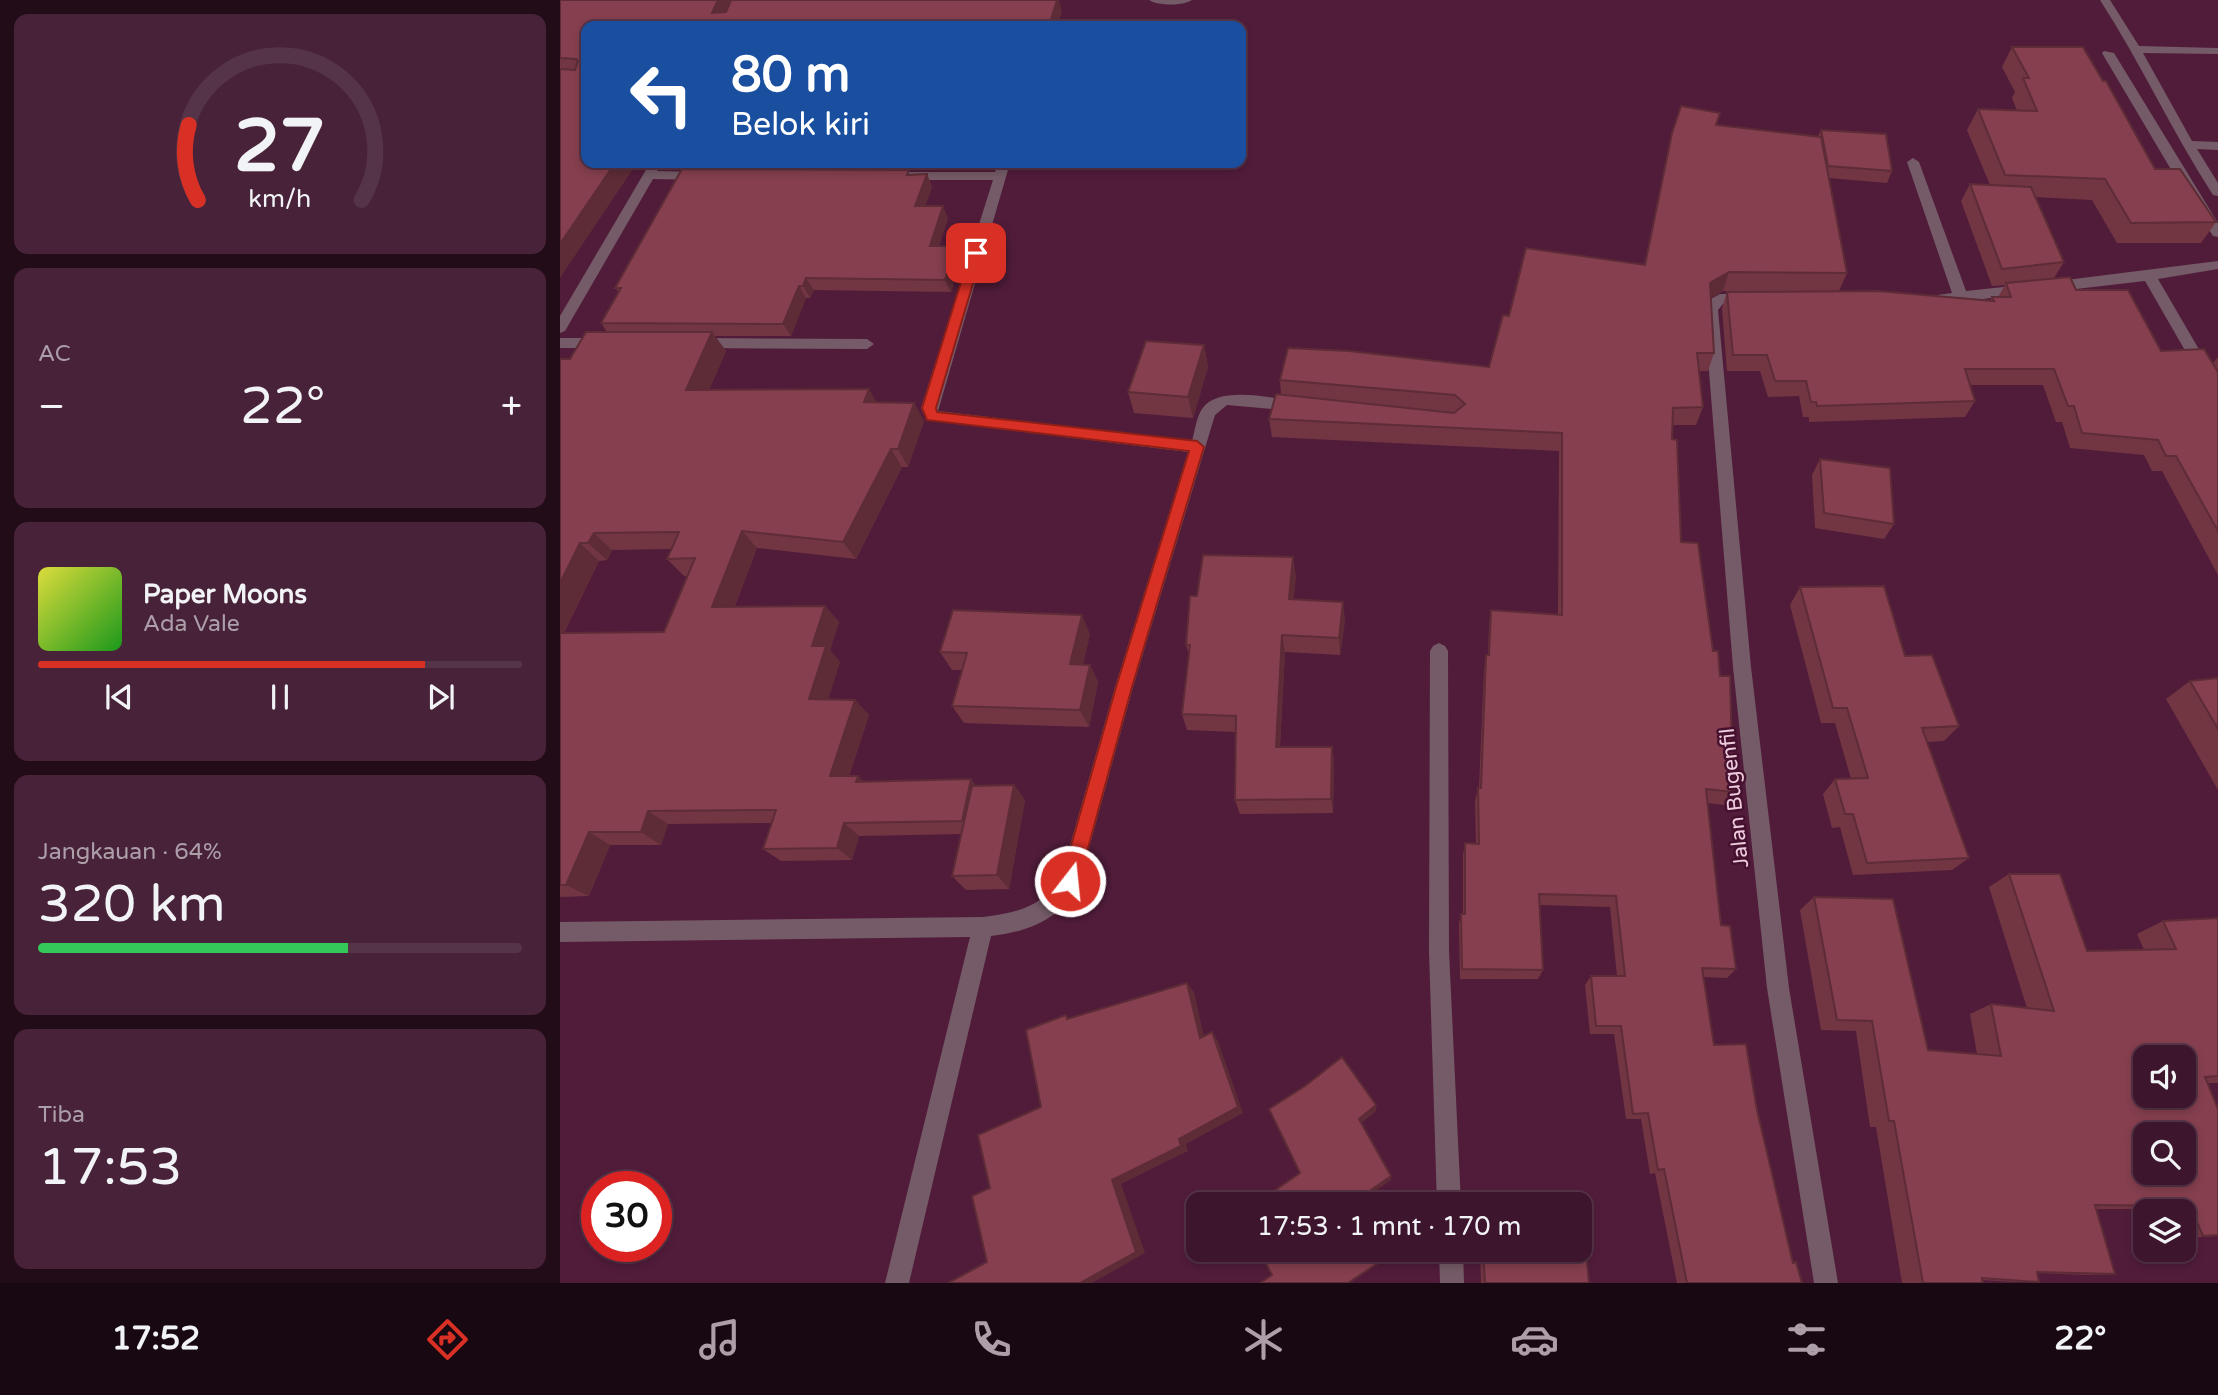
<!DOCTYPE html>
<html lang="id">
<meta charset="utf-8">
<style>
body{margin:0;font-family:"Varela Round",sans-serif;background:#482238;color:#f1f3f6;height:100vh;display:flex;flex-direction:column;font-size:26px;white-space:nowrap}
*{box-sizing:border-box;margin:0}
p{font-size:23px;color:#ad9fa9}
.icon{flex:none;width:38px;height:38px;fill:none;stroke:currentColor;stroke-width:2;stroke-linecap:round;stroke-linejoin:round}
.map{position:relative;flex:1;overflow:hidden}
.sheet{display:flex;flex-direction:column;gap:14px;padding:14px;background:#220c18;width:560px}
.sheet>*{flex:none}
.top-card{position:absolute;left:21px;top:21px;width:665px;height:147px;border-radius:14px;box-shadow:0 4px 10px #0003,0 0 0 2px #563448;background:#1a4fa0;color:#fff;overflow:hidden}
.controls{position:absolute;left:1573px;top:1045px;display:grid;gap:14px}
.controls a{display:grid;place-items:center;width:63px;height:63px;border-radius:14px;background:#3d152c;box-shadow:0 4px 10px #0003,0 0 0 2px #563448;font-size:35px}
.speed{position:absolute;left:21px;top:1171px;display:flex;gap:14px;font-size:35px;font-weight:700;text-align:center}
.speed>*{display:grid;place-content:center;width:91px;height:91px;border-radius:50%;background:#3d152c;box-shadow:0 4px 10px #0003,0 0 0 2px #563448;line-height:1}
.speed .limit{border:10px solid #d22;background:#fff;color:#111}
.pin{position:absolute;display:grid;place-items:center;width:60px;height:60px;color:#fff;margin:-30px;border-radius:14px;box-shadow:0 4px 10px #0006}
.me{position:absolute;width:77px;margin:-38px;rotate:16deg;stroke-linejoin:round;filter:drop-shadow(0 0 5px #0008)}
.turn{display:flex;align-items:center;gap:24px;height:147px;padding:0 35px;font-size:32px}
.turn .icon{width:91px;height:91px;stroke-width:2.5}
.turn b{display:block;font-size:49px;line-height:60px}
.big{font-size:52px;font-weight:600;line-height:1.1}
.sheet .widget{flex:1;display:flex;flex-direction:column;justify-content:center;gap:10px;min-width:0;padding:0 24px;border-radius:14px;background:#482238}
.sheet .dial{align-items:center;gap:0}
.dial svg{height:182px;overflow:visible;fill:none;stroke:#563448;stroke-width:7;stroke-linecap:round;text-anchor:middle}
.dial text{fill:#f1f3f6;stroke:none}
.song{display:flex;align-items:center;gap:21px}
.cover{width:84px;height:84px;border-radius:10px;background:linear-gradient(135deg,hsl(60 70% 55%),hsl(120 70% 35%))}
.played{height:7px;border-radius:4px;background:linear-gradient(90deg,#d93025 80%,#563448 80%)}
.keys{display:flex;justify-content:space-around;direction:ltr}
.heat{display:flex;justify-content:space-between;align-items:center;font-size:38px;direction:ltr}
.charge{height:10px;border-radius:5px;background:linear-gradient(90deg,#34c759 64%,#563448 0)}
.trip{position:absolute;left:626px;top:1192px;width:406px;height:70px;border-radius:14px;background:#3d152c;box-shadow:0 4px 10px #0003,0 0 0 2px #563448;font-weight:600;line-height:70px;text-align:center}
.tabs{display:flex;height:112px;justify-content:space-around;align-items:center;background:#180812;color:#ad9fa9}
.tabs .icon{width:49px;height:49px}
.tabs .on{color:#d93025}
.tabs b{font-size:32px;color:#f1f3f6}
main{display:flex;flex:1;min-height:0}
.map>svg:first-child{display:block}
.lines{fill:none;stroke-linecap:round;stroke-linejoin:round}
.street{fill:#755b67;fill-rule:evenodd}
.wall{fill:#723643;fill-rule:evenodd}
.shaded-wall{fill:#5d2c37}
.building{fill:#853f4e;stroke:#5d2c37;stroke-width:2;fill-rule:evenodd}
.route{fill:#d93025;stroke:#8d1f18;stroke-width:2}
.labels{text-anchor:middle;stroke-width:5;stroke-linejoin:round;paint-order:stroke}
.street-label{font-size:21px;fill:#eeccdc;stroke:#45112f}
</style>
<main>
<section class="sheet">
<div class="widget dial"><svg viewBox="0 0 100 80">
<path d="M14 69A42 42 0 1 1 86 69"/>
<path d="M14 69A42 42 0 0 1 10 36" stroke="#d93025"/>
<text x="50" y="56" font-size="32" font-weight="700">27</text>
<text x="50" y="72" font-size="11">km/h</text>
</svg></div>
<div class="widget"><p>AC</p>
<div class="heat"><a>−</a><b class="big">22°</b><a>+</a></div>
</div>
<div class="widget">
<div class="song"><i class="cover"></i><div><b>Paper Moons</b><p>Ada Vale</p></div></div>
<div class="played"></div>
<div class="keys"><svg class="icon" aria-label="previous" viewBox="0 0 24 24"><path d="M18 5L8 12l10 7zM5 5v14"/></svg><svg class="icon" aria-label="pause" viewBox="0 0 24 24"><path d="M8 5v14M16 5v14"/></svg><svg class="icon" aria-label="next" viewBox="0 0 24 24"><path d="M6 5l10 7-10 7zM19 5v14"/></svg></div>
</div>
<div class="widget"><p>Jangkauan · 64%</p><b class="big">320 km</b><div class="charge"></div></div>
<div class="widget"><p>Tiba</p><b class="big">17:53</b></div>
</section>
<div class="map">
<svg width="1658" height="1283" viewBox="0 0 1658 1283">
<rect width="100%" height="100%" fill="#511c3a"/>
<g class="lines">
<!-- street -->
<path class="street" d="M589,0H632C623,6 598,6 589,0Z
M1540,0H1550L1579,46L1658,48V54L1583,53L1632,141L1658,142V150L1637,149L1658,183V196L1653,195C1612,132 1581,63 1540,0Z
M1544,51L1554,53L1658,223V237L1653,236L1619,183L1542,53Z
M1353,158L1359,162L1406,291L1462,285L1469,290L1467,293L1401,302H1370V296L1392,293L1347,162Z
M90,163H102L97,171L142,172L148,176L142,180L93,179L5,331L0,333V316Z
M438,163H450L378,411L632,441C635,431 636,418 642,409C658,385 710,398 736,401L744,406L736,411L667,405L655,415L573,687L520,881C504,918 469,932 431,936L349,1283H325L410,937L0,942V922L423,917C456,913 483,907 501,877L555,687L628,452L367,420L361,408L433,180H345L339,176L345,172H435Z
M1658,261V269L1598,279L1658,382V400L1653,399L1585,281L1490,292L1483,287L1490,282Z
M1160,294H1186L1193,299L1186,304H1163L1158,310L1191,667L1229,988L1278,1283H1254L1207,988L1173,667L1144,310L1147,301Z
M0,338H42L49,343L42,348H0Z
M136,338L307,339L314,344L307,349L136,348L129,343Z
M879,643L885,646L888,651L889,951L901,1204H877L869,951L870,651L873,646Z
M879,1250H903L904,1283H880Z"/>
</g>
<!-- wall -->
<path class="wall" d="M0,0L502,12L26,26L0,278Z
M1452,47L1656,222L1641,243H1557L1532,200L1475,197L1504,262L1494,278L1516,290L1601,351L1653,363L1658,357V575L1602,471H1592L1584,455L1510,448L1502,422H1496L1483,385H1410L1415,401L1405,417L1249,422V417H1243L1239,396L1208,397L1200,371H1167L1162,308L1167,292L1188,291H1163L1151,298L1154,353L1148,371H1139L1143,407L1136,425H1112V439L1121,542L1160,676L1173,792L1164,805L1147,803L1161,925L1176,969L1167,978L1143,977L1154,1045L1197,1110L1232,1263L1242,1283H1117L1095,1173L1090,1174L1081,1119H1066L1054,1034H1030L1025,985L1031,976H1057L1050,907L979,905L983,970L978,979H900L899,924L901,914H903V855L905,843L916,844L915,801L918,788H919L924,670L926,655H928L929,626L931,610L998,614L999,451L712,437L709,419L721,395L720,380L929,367L949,316L1084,265L1112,133L1156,125L1258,136L1261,130L1332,171L1327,183L1269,178L1287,273L1279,291L1430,300L1432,297H1438L1445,285L1432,286L1401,201L1410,184L1430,185L1407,130L1418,109L1457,111L1452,98L1455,92L1442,67Z
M133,163H361L359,169L137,168Z
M367,174L372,187L365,206L388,218L379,246H397L402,258L391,292L254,290L250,298H246L231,336H155L166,351L149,390L316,402L354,403L364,421L348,467H342L296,559L197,548L175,606H265L279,622L270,650L280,662L268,699L295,700L309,715L289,776H298L304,782L411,779L416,786L454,785L465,800L449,889L406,890L392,876L401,834L299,836L292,860L221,861L203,849L212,823L108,824L101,845H50L29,896L0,897V359H10L47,332L41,323L59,292L55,288L351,175ZM111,549L107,559L124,576H128L104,632L4,633L39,561L47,560L52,550Z
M644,345L648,367L633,418L574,413L568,392Z
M1260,459L1334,524L1324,539L1255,528L1252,475Z
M736,576L733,600L785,620L780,655L725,652L720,747H772L774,762L773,813L680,814L675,800L676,732L627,730L622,714L629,655L626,645L637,596Z
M1240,587L1345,656L1399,726L1384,741L1367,742L1409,858L1392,870L1293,875L1280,827L1272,828L1263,794L1275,779H1291L1275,723H1261L1230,605Z
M530,634L523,664L530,665L538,682L529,727L404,723L392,706L402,670H392L380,652Z
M1658,678V790L1606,699L1630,681Z
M1449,874L1527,951L1584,950L1577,934L1603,921L1658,918V1083H1647L1658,1109V1236L1624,1238V1211H1601L1600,1209H1536L1555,1274L1527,1275L1477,1273L1479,1282H1453L1422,1280L1423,1283H1342L1316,1127H1310L1296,1031L1261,1030L1240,910L1254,897L1368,1050L1417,1054L1410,1014L1431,1004L1467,1008L1429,887Z
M920,1250H1020L1029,1283H921Z"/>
<!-- shaded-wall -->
<path class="shaded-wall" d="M158,0H172L161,26L152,13Z
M495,0H499L502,12L498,26H489Z
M55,163H77L0,278V244Z
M356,163H361L359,169Z
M367,174L372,187L361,218L355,206Z
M383,206L388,218L375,258L370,246Z
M397,246L402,258L391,292L385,280Z
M1169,272L1163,291L1144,302L1150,283Z
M246,278L254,290L250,298L243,286Z
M239,286L246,298L231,336L223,324Z
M152,332L166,351L141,409L126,390Z
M644,345L648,367L633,418L628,397Z
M309,389L320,408L304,402Z
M354,403L364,421L348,467L338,449Z
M331,449L342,467L296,559L283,542Z
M182,531L197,548L168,623L152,607Z
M34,533L52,550L47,560L28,543Z
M20,543L39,561L0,640V583Z
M733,557L736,576L732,617L729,599Z
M783,602L785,620L780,655L779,638Z
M265,606L279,622L270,650L280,662L264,714L249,699L252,646Z
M522,615L530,634L519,682L510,664Z
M722,635L725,652L719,762L716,747Z
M530,665L538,682L529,727L520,710Z
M295,700L309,715L284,790L270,776Z
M772,747L774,762L773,813L771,799Z
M298,776L312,789L296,782Z
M411,779L422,793L414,834L402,821Z
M454,785L465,800L449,889L437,875Z
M88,811L108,824L101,845L81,832Z
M284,823L299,836L292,860L277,848Z
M29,832L50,845L29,896L6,885Z
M627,983L634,992L646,1046L640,1038Z
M652,1032L658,1041L683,1113L626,1144L628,1151L561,1184L585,1253L532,1283H520L552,1180L619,1139Z
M816,1105V1111L800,1124L799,1119Z
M831,1176V1180L798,1203L797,1200Z
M827,1257V1258L790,1283H788Z"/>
<!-- building -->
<path class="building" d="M0,0H158L152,13L166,12L171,0H497L489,26H26V163H55L0,244V69L15,70L18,61L16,59L0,58Z
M1452,47H1523L1543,81H1546L1595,169H1620L1656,222L1571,223L1545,179L1445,175L1418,109L1477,111L1463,78H1469Z
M1121,106L1160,113L1156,125L1261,137L1287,273L1169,272L1150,283L1154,353H1137L1143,407L1113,408L1112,439L1117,440L1121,542L1138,543L1153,651H1158L1160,676H1170L1173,792L1146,789L1161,925L1170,926L1176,969L1142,968L1154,1045L1186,1044L1197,1110L1233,1263L1236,1262L1242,1283H1127L1104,1169L1098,1170L1088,1113L1073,1114L1061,1026H1036L1031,976H1065L1056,896L979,894L983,970L902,969L901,914H905V843L919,844L918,788H921L926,655H929L931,610L1002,615V433L709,419L716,394L894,413L905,404L895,395L720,380L728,348L789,351L929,367L943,315L949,316L966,248L1085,265L1112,133Z
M1261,130L1326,134L1332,171L1268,166Z
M122,169L349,170L347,175L367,174L355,206H383L370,246H397L385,280L246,278L243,286H239L223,324L41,323L61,288H55Z
M1410,184L1471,187L1504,262L1442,269Z
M1510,277L1516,290H1568L1601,351L1644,349L1658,372V531L1616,456H1606L1598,440L1522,433L1514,406H1508L1494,369H1405L1415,401L1257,406L1256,402H1251L1246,381H1215L1207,355H1173L1167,292L1318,291L1434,301L1432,297H1451L1446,283Z
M26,332H152L126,390L309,389L304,402L354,403L338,449H331L283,542L182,531L152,607L265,606L252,646H266L249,699L295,700L270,776H298L296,782L411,779L402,821L284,823L277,848L203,849L216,810L88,811L81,832H29L6,885H0V633L104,632L135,558L107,559L119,532L34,533L28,543H20L0,583V359H10Z
M586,341L644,345L628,397L568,392Z
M1260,459L1330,468L1334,524L1264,513Z
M643,555L733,557L729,599L783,602L779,638L722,635L716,747H772L771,799L675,800L676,716L622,714L630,645H626L630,596H637Z
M1324,586L1345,656L1372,655L1399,726L1362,728L1409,858L1307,863L1293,814H1285L1275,779L1308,778L1287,708H1273L1240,587Z
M393,610L522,615L510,664L530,665L520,710L392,706L407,653L380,652Z
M1658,678V729L1630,681Z
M454,785L437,875L392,876L412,786Z
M1449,874H1500L1527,951L1616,949L1603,921L1658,918V1076L1645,1077L1658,1109V1235L1643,1236L1630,1206L1535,1205L1555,1274L1477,1272L1479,1282L1422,1278L1423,1283H1363L1334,1121H1329L1312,1021L1277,1020L1254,897L1333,899L1368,1050L1441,1056L1431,1004L1494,1011ZM1586,1057H1624V1096H1586ZM1586,1134H1624V1172H1586Z
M627,983L640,1038L652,1032L678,1107L619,1139L621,1146L552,1180L576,1252L520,1283H388L427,1262L412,1196L430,1188L418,1135L481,1107L466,1030L506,1015L507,1019Z
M782,1057L816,1105L799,1119L831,1176L797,1200L799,1204H695L740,1173L709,1109L745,1086Z
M1020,1212H1022L1029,1283H925L923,1250H1020Z
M699,1250H823L827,1257L788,1283H700L712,1275Z"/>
<!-- route -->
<path class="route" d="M416,249L422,253L376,408L377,412L637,441L644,447L572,687L519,881L517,887L510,889L504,887L501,881L556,687L629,451L367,420L362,408L410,253Z"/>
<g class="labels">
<!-- street labels -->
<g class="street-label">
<text transform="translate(1174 798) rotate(-96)" y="7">Jalan Bugenfil</text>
</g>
</g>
</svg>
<div class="controls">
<a><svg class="icon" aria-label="sound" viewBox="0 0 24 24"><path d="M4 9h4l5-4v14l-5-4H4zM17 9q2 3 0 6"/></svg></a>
<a><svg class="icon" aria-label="search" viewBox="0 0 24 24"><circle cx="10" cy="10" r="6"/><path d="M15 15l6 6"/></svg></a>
<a><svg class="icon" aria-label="layers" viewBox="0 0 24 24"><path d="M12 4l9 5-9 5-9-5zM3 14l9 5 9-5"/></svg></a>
</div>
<div class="speed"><div class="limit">30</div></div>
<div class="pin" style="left:416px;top:253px;background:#d93025"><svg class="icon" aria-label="arrive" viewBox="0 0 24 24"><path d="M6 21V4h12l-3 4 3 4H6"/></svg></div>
<svg class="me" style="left:510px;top:881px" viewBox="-20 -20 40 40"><circle r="17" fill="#d93025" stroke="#fff" stroke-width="3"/><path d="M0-11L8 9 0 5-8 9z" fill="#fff"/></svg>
<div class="trip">17:53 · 1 mnt · 170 m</div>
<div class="top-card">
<div class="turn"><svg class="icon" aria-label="left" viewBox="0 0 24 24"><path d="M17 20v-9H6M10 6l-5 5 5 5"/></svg><div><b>80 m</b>Belok kiri</div></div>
</div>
</div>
</main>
<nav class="tabs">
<b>17:52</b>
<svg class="icon on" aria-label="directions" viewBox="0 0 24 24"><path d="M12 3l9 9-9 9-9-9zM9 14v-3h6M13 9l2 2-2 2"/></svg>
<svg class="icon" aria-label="music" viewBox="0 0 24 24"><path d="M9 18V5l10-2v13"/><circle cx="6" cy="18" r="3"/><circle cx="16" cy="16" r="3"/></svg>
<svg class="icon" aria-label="phone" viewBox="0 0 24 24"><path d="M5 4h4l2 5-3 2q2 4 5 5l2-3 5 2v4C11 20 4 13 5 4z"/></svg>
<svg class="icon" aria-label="climate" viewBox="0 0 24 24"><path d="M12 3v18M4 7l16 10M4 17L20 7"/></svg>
<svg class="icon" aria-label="car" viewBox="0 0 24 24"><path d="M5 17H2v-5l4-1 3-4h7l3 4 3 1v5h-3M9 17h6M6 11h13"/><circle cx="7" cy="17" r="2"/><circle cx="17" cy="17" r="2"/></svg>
<svg class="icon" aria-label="filters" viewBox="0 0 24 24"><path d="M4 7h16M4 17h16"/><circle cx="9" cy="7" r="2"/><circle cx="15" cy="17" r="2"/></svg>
<b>22°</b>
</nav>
